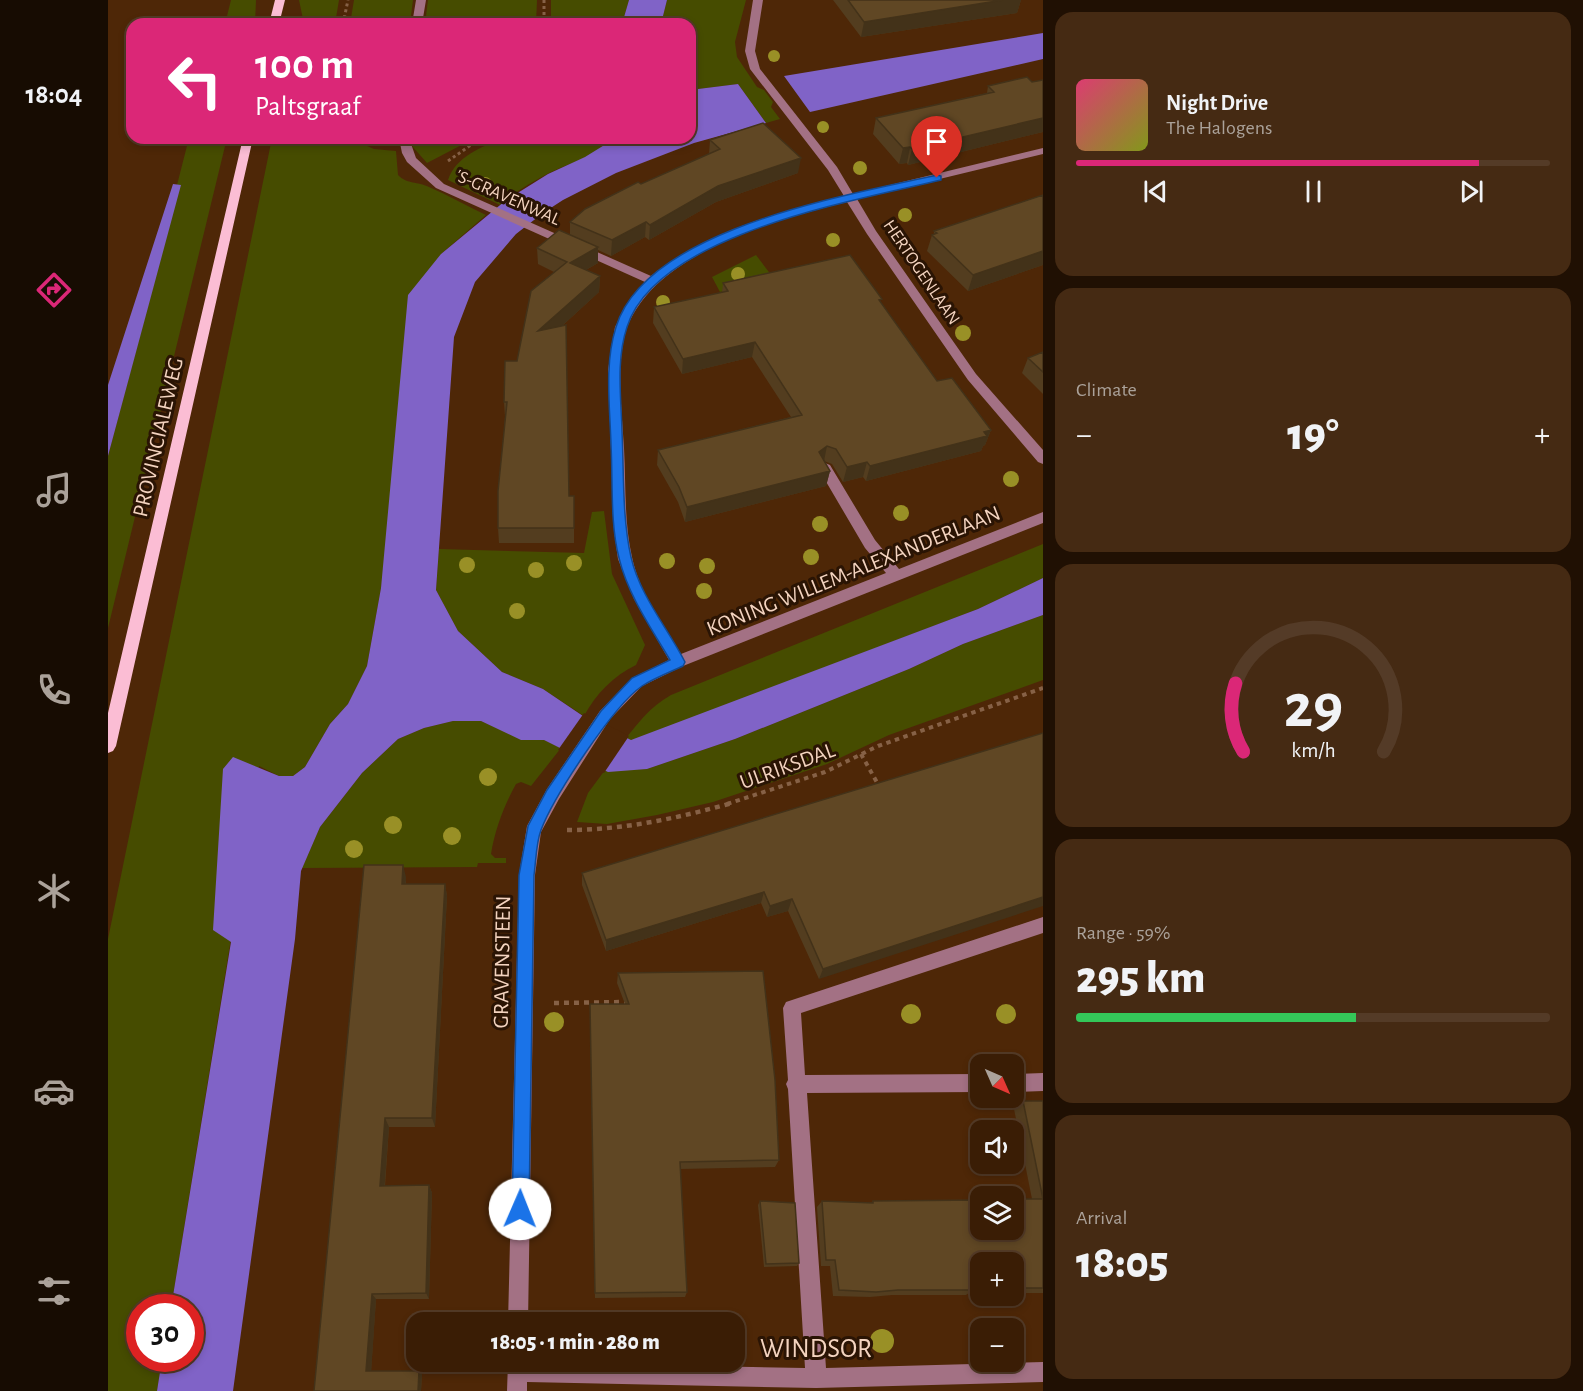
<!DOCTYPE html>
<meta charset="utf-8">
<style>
body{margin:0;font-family:"Alegreya Sans",sans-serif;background:#452a13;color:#f1f3f6;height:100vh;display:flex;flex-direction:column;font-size:22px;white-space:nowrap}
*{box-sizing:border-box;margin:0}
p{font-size:20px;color:#aba29a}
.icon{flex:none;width:33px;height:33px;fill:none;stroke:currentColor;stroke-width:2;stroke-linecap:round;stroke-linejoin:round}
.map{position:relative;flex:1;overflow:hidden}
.side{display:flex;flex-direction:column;gap:12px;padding:12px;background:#201003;width:540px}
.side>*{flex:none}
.top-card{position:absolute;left:18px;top:18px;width:570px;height:126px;border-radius:18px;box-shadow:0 3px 9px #0003,0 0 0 2px #543b27;background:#db2777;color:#fff;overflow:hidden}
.needle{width:39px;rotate:135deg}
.tools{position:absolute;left:862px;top:1054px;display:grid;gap:12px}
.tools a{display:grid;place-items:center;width:54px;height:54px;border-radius:12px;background:#3a1d05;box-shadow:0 3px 9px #0003,0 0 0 2px #543b27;font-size:30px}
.speed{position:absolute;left:18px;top:1294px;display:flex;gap:12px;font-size:30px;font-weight:700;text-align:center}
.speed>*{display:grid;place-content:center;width:78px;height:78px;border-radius:50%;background:#3a1d05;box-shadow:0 3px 9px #0003,0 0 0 2px #543b27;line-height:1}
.speed .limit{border:9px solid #d22;background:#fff;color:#111}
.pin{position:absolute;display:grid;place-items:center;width:51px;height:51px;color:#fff;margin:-62px -26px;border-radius:50% 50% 50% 0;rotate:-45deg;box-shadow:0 0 6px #0007}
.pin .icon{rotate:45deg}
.me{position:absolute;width:66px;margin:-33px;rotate:1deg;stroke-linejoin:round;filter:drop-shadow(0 0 4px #0008)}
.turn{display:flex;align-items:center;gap:21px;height:126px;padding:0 30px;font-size:27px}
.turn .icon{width:78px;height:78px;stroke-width:2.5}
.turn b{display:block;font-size:42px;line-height:51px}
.big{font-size:45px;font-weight:800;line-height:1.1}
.side .card{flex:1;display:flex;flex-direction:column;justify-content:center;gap:9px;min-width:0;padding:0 21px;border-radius:18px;background:#452a13}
.side .dial{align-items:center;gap:0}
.dial svg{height:156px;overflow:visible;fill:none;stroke:#543b27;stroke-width:7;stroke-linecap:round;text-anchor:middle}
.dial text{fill:#f1f3f6;stroke:none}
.song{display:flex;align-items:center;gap:18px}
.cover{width:72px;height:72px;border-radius:9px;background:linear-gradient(135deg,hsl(340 70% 55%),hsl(70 70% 35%))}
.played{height:6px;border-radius:3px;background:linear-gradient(90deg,#db2777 85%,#543b27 85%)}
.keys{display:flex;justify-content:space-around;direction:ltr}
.heat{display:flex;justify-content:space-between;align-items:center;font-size:33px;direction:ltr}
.charge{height:9px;border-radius:4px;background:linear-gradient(90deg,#34c759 59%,#543b27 0)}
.trip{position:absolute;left:298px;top:1312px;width:339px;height:60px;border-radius:18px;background:#3a1d05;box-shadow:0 3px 9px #0003,0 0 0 2px #543b27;font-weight:800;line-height:60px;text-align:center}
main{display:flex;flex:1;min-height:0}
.tab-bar{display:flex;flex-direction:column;width:108px;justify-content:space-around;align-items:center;background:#170c02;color:#aba29a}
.tab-bar .icon{width:42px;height:42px}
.tab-bar .selected{color:#db2777}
.tab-bar b{font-size:27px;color:#f1f3f6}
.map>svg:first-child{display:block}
.green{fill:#464c00}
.water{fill:#8063c7}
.pier{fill:#4e2707}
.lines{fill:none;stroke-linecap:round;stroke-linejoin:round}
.path-far2{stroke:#866146;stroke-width:3;stroke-dasharray:3 3;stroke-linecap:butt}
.path-far1{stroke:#866146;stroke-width:4;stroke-dasharray:4.5 4.5;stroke-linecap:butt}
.path{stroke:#866146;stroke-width:4.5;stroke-dasharray:5 5;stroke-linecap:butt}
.minor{fill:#a37184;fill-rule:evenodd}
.major{fill:#fbbdd4;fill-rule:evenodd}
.tree{fill:#999026}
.wall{fill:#533d1f}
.shaded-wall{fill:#433219}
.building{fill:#604724;stroke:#433219;stroke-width:1.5}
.route{fill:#1a73e8;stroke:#114b97;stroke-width:1.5}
.labels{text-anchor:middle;stroke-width:6;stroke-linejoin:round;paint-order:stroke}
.far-street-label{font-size:18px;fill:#f3d3bf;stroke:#2a1404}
.street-label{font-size:22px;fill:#f3d3bf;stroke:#2a1404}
.near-street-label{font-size:27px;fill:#f3d3bf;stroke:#2a1404}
</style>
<main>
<nav class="tab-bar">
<b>18:04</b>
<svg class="icon selected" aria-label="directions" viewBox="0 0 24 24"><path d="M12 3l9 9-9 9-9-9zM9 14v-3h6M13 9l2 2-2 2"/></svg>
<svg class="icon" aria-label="music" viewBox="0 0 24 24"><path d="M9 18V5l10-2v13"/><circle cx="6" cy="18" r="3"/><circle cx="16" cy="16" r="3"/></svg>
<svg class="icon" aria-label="phone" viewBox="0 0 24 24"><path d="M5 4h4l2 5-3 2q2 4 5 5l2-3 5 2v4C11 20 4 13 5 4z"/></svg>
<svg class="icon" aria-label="climate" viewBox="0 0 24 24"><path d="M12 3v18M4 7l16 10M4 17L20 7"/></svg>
<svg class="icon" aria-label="car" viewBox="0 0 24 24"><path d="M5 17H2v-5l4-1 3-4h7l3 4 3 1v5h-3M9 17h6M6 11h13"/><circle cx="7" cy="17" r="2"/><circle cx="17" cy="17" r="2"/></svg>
<svg class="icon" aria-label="filters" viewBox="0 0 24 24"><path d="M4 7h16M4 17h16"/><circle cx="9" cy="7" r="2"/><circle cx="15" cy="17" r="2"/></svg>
</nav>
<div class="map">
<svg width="935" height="1391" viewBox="0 0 935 1391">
<rect width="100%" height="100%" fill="#4e2707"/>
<!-- green -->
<path class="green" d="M123,0H148L147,24H117Z
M191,0H231L227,24H196Z
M246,0H305L302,24H242Z
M320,0H429L428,24H317Z
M443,0H521L514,24H443Z
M559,0H638L627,42L629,57L649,87L656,90L665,102L663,107L672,119L658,123L630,84L582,90V24H553Z
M81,138H119L0,628V456L72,185H69Z
M164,138H241L266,149L288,151L290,175C300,185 309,181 321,187C340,195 359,206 378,215L333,254L259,666L240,704L222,724L197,767L185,776H171L151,766L63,1308H32V1359H54L49,1391H0V939Z
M305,138H367L319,163L304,146Z
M394,138H503C488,157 461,163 441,173C424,182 406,192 392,205L340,180C348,156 373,148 394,138Z
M648,255L667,280L612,292L604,277Z
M496,511L504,574L537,645L528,665C505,676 488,694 476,716L435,689L394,672L350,631L328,590L331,549L476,553L484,512Z
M935,544V578L870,609L535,737L523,740L518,738C534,719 541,708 563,695Z
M935,615V680L781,735L719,764L605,802L549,815L499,824L469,822L480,793L497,770L539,769L627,739L801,669L855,644Z
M345,721H373L391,729L436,740L453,748L423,786L413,782L408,784C396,806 387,829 383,854L387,858H398V863H370L369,867L194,868L212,827L254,773L290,739L316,728Z"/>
<!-- water -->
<path class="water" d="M521,0H559L553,24H514Z
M935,33V59L702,112L676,76Z
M630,84L658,123L586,143L508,173L455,200L435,213L408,234L367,282L346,337L328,590L350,631L394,672L435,689L475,716L523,740L870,609L935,578V615L855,644L801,669L627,739L539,769L500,772L436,740H413L373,721H345L316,728L290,739L254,773L212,827L193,871L187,939L125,1391H49L54,1359H82V1308H63L123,942L105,930L115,769L125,757L171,776H185L197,767L222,724L240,704L259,666L273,588L300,295L333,254L397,201L440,174L477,157L498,144L503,138H582V90Z
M65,184L73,185L0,456V385Z"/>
<!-- pier -->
<path class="pier" d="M476,713L521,736L496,773L450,750Z"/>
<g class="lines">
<!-- path-far2 -->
<path class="path-far2" d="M436,0V24
M235,24L240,0
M256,138L272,143
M340,161L363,145L381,138"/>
<!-- path-far1 -->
<path class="path-far1" d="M753,754L771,786
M619,804L717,772L770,746L935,688"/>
<!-- path -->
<path class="path" d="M459,830C516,830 570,818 624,803
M446,1003L519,1002"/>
<!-- minor -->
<path class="minor" d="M308,0H318L314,24H304Z
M645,0H655L647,51L652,69L729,167L745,194L935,148V154L749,199L768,231L868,374L935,450V464L930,462L860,380L759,234L739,202C669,219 550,252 520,325C507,358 514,413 516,448C518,484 516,522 524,557C531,592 555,624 573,654L778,573L757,548L710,468L717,463L722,465L767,540L791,569L935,512V523L575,666L534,686L502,719L451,799L433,832L427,875L420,1323H400L411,875L419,826L439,789L492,711L524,678L561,660L526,599L510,559L506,530L500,370L507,327L521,301L537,282L328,188L299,162L294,153L291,138H301L308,158L336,184L543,276C599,233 668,212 736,196L720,170L642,69L637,51Z
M935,917V933L693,1013L697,1075L873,1074V1092L699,1093L718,1368L935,1362V1382L708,1388L419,1382V1391H399L400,1362L697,1368L680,1089L678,1084L680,1080L675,1008L678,1002Z
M935,1073V1091L906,1092V1074Z"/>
<!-- major -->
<path class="major" d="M167,0H177L171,24H161Z
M135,138H145L8,746L5,751L0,753V713Z"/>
</g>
<!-- trees -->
<g class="tree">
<circle cx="666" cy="56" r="6"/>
<circle cx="715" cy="127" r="6"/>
<circle cx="752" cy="168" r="7"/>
<circle cx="377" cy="184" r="7"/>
<circle cx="797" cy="215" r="7"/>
<circle cx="725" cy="240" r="7"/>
<circle cx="630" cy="274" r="7"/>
<circle cx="555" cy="302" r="7"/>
<circle cx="855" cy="333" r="8"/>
<circle cx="903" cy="479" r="8"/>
<circle cx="793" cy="513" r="8"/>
<circle cx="712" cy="524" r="8"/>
<circle cx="703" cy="557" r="8"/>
<circle cx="559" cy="561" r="8"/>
<circle cx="466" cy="563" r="8"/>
<circle cx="359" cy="565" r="8"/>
<circle cx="599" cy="566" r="8"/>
<circle cx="428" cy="570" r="8"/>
<circle cx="596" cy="591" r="8"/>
<circle cx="409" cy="611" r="8"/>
<circle cx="380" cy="777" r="9"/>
<circle cx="285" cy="825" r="9"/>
<circle cx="344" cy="836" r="9"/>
<circle cx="246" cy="849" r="9"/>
<circle cx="803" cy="1014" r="10"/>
<circle cx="898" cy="1014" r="10"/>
<circle cx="446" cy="1022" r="10"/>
<circle cx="774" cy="1341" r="12"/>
</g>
<!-- wall -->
<path class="wall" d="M725,0H913L909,13L753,37Z
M935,80V132L800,165L799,163L791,164L765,134L768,118L879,93L880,86L924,82Z
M602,140L690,173L608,202L541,240L537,237L503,256L490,250V263L478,270L492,276L491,292L454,326L461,496H466V543H391L390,528L397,417L396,402L409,361L446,272L430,264L429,248L462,235V222L533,184L601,154Z
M935,195V265L860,291L819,251L824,235L826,234V231Z
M615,283L773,303L829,381L883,430L877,445L875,446L873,451L758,481L755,477L735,482L724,464L716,461L722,471L718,486L577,522L570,502L549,465L550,450L683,417L644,357L574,374L545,323L546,307L614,293Z
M935,352V394L914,373L920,358Z
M935,733L711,979L680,911L659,917L653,903L498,951L474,885V873Z
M298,877V884H337L339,896L327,1127H281L277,1186L321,1185L324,1193L321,1299H268L263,1371H311L314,1374L313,1391H206Z
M510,973L671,1160L667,1167L572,1169L579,1292L577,1297L487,1298L482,1014L517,1004L509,983Z
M915,1101H935V1293H906V1263H873V1293H861L858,1295H784L762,1297L725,1296L722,1266H713L709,1207L714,1201L763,1203L765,1201L924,1199L906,1109Z
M652,1201L691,1263L689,1266L656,1267L650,1205Z"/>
<!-- shaded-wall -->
<path class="shaded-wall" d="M895,0H913L909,13L753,37L756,22Z
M935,118V132L800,165L804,149Z
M802,147L799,163L791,164L795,148Z
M693,158L690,173L608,202L541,240L542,225L610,186Z
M538,222L537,237L503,256L504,240Z
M490,247V263L462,279V263Z
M935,251V265L860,291L865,275Z
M492,276L491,292L431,347L430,331Z
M647,342L644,357L574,374L575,359Z
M883,430L877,445L875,446L873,451L758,481L762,466Z
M719,446L716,461L711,452Z
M759,462L755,477L735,482L739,467Z
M722,471L718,486L577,522L579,507Z
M295,865L298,877L297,896L294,884Z
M337,884L339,896L327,1127L324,1118Z
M656,892L653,903L498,951V940Z
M935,897V906L711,979L715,969Z
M684,899L680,911L659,917L662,906Z
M277,1118L281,1127L276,1193L272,1186Z
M321,1185L324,1193L321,1299L318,1293Z
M264,1294L268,1299L263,1375L258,1371Z
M311,1371L314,1374L313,1391H310Z"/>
<!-- building -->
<path class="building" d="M740,0H895L756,22Z
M919,77L924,82L935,80V118L804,149L802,147L795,148L768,118L886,92L880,86Z
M655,123L693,158L610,186L542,225L538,222L504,240L462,222L477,209L530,182L533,184L612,149L602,140Z
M935,195V251L865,275L824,235L829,233L826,231Z
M451,230L490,247L462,263L492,276L430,331L458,325L461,496H466V528H390V491L399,402H396L397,361H409L423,291L459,262L429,248Z
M742,255L774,299L771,300L829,381L844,378L883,430L876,432L879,436L762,466L759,462L739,467L728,449L719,446L711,452L722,471L579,507L571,487L550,450L694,415L647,342L575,359L546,307L620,291L615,283Z
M935,352V372L920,358Z
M935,733V897L715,969L684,899L662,906L656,892L498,940L474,873Z
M256,865H295L294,884H337L324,1118H277L272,1186L321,1185L318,1293L264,1294L258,1371H311L310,1391H206Z
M655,971L667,1080L671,1160L572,1162L579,1292L487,1293L482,1004H521L510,973Z
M915,1101H935V1288H906V1263H873V1288H866V1290H790L768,1292L731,1290L727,1260H718L714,1201L765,1203V1201L873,1200V1230H906V1199H935Z
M652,1201L687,1203L691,1263L658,1264Z"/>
<!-- route -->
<path class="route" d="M829,175L833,176V180C750,200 548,234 519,327C508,360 513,396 514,431C516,472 514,517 523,557C532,596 559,627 577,662L575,666C562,672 546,678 534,686C505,706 446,796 433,830C428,843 428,861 426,875L421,1209L418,1215L412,1218L406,1215L404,1209L411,875L420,826L439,790L493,711L524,678L562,660C543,628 520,595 511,558C502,523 505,482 503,445C502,406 496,365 508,327C538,228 742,195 829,175Z"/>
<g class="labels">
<!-- far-street labels -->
<g class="far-street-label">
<text transform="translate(400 197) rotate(24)" y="6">'S-GRAVENWAL</text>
<text transform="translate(814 272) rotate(56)" y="6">HERTOGENLAAN</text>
</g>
<!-- street labels -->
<g class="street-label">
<text transform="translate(49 437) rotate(-77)" y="8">PROVINCIALEWEG</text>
<text transform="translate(745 570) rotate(-22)" y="8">KONING WILLEM-ALEXANDERLAAN</text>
<text transform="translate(679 765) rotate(-20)" y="8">ULRIKSDAL</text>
<text transform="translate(393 962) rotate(-89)" y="8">GRAVENSTEEN</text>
</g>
<!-- near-street labels -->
<g class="near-street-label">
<text x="708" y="1357">WINDSOR</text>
</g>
</g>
</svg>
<div class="tools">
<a><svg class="needle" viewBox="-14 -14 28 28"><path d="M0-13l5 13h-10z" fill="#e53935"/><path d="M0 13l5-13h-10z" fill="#aba29a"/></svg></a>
<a><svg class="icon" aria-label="sound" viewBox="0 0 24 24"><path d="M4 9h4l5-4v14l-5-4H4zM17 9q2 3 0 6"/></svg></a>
<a><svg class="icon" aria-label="layers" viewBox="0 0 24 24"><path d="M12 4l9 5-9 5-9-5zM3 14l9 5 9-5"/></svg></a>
<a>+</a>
<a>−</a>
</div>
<div class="speed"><div class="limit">30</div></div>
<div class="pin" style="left:829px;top:178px;background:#d93025"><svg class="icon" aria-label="arrive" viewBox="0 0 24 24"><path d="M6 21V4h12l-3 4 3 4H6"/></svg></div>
<svg class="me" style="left:412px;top:1209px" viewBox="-20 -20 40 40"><circle r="19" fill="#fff"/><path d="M0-13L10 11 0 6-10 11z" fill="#1a73e8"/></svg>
<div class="trip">18:05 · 1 min · 280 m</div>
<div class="top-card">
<div class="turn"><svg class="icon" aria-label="left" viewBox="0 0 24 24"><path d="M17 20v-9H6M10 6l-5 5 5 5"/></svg><div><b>100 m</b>Paltsgraaf</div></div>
</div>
</div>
<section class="side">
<div class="card">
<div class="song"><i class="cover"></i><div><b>Night Drive</b><p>The Halogens</p></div></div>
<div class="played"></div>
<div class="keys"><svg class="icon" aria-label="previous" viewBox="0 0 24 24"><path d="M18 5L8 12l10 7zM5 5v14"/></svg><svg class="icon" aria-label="pause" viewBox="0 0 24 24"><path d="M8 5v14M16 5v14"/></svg><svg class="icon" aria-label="next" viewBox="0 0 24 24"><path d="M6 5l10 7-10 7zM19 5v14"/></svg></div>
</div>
<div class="card"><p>Climate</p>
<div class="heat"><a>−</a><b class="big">19°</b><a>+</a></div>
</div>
<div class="card dial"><svg viewBox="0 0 100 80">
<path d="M14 69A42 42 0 1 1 86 69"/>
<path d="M14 69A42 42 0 0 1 10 34" stroke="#db2777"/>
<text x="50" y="56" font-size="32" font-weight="700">29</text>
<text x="50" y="72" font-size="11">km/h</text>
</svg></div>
<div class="card"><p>Range · 59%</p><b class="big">295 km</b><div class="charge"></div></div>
<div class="card"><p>Arrival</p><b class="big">18:05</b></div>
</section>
</main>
